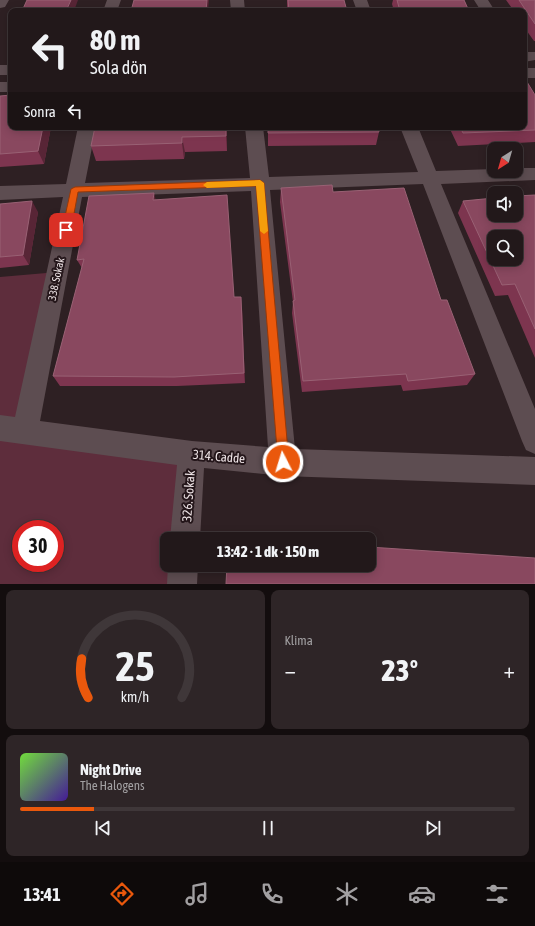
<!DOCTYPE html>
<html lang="tr">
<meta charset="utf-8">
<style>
body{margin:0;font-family:"Asap Condensed",sans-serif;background:#2e2527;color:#f1f3f6;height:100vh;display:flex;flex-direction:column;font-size:15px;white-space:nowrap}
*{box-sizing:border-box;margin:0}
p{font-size:13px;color:#a2a0a2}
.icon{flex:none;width:22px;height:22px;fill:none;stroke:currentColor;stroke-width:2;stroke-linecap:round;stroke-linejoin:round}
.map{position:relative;height:584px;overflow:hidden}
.panel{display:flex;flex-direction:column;gap:6px;padding:6px;background:#130d0e;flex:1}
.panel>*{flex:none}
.banner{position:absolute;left:8px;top:8px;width:519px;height:122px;border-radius:8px;box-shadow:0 2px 10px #0003,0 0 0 1px #3f3739;background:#22181a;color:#f1f3f6;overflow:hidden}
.needle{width:26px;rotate:217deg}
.fabs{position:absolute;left:487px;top:142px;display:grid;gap:8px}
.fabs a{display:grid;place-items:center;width:36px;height:36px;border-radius:8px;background:#22181a;box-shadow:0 2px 10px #0003,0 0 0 1px #3f3739;font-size:20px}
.speed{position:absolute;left:12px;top:520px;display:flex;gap:8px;font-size:20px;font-weight:700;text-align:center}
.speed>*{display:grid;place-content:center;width:52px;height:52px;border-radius:50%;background:#22181a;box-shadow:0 2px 10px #0003,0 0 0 1px #3f3739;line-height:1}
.speed .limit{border:6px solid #d22;background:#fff;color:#111}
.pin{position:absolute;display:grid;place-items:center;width:34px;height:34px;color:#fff;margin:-17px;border-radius:8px;box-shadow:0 2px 6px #0006}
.me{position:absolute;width:44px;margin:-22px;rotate:355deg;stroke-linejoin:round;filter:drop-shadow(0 0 3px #0008)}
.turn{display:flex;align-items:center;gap:14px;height:84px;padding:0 16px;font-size:18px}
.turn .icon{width:52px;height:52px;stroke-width:2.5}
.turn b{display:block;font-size:28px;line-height:34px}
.then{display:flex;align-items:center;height:38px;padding:0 16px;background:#0003;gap:8px;font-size:15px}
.big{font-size:30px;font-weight:800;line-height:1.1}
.panel .widget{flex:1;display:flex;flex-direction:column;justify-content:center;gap:6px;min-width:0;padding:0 14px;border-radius:8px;background:#2e2527}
.panel .dial{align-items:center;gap:0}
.dial svg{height:104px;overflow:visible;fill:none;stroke:#3f3739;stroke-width:7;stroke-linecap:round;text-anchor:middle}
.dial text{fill:#f1f3f6;stroke:none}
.song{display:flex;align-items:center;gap:12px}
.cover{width:48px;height:48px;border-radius:6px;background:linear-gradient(135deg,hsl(100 70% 55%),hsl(260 70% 35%))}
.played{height:4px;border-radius:2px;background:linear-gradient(90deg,#ea580c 15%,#3f3739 15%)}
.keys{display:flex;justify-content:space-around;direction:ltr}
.heat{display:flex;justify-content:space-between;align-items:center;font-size:22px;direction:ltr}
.panel .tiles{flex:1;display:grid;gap:6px;grid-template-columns:1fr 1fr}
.widget:last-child{grid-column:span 2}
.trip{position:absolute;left:160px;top:532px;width:216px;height:40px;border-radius:8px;background:#22181a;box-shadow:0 2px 10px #0003,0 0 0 1px #3f3739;font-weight:800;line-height:40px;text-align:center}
.dock{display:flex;height:64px;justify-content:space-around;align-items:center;background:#0e0a0a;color:#a2a0a2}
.dock .icon{width:28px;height:28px}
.dock .current{color:#ea580c}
.dock b{font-size:18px;color:#f1f3f6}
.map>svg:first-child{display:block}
.green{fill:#5e2d3c;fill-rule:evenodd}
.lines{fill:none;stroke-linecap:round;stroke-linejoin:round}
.minor{fill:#5d4d51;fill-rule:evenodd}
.tertiary{fill:#5d4d51;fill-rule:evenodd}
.wall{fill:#7d354f}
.shaded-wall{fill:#582536}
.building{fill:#89485f;stroke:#996174;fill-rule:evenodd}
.route{fill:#ea580c;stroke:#983908}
.slow{fill:#f59e0b}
.labels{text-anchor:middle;stroke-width:4;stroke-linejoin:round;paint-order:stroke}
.street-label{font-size:11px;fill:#f0e6e8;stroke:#24161a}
.near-street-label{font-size:13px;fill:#f0e6e8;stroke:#24161a}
</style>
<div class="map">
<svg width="535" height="584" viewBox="0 0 535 584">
<rect width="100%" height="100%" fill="#2e2023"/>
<!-- green -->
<path class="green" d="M58,272L25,431L192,454L185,539H167V565H183L182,584H0V277ZM21,529H55V563H21Z"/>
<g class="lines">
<!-- minor -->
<path class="minor" d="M0,0H9L5,7L0,8Z
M107,0H121L117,11H103Z
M230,0H244L245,11H231Z
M353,0H367L371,11H357Z
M474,0H488L495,11H481Z
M78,127H96L85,183L250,178L245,127H263L269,177L418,172L400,127H418L436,171L494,169V171H516V168H535V180L441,184L535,409V454L526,450L522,441L423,184L270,190L295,449L535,457V485L283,476L204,468L200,539H170L177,465L0,441V415L15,417L63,197L0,200V186L66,184ZM251,191L268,447L192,441L40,421L82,197Z
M168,565H198L197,584H167Z"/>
<!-- tertiary -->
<path class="tertiary" d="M524,52H535V60L524,62Z
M0,65H11V75H0Z
M524,68H535V78H524Z
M0,82H11V92H0Z"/>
</g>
<!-- wall -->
<path class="wall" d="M287,0H344L347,11H287Z
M393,0H464L469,11H394L392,4Z
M506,0H535V41H534L524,27V11H514Z
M535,95V142L458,146L449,127H524Z
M0,96L51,127L44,164L0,167Z
M227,127V151L185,152L184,159L96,161L91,146Z
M268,127H378L379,132L376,145L268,146Z
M281,188L333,192L441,300L475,374L467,385L403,391L401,385L302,392L292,313L293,302L280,202Z
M535,195V358L508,295L495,296L458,213L463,201Z
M155,200L234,297L242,308L245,383L177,386H60L53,376L82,268L77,260Z
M0,204L38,212L29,265L0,268Z"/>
<!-- shaded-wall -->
<path class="shaded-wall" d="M71,0H78L74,11H66Z
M207,0H209L208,11H206Z
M43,127H51L44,164L38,151Z
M226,127H227V151L226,136Z
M182,137L185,152L184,159L182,143Z
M154,193L157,205L153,200Z
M32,201L38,212L29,265L23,255Z
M241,297L242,308L245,383L244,373Z"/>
<!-- building -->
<path class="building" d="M27,0H71L66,11H22Z
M134,0H207L206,11H131Z
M288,0H344L347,11H289Z
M397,0H464L469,11H400Z
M519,0H535V24Z
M524,77L535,95V130L463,133L460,127H524Z
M11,95V127H43L38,151L0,154V96Z
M95,127H226V136L182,137V143L91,146Z
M268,127H378L379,132L268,133Z
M332,185L333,192L404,188L441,300H447L475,374L408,381L406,374L303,381L293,301L295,300L281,188Z
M154,193L153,200L227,195L234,297H241L244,373L174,377L53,376L84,259L77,260L89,196Z
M535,195V329L515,284L502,285L463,201L494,198V215H516V196ZM494,237H516V259H494Z
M32,201L23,255L0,257V204Z
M230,537L253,539H230Z
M369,547L535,558V584H226L227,565H369Z"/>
<!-- route -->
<path class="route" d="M260,180L264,183L289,462L287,466L283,467L279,466L278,462L256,186L78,192L71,230L66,234L62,230L71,189L75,187Z"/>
<!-- slow -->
<path class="slow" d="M260,180L264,183L268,231L264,234L260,231L256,186L207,188L203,185L207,182Z"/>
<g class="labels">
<!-- street labels -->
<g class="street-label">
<text transform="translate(56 279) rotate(-78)" y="4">338. Sokak</text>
</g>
<!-- near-street labels -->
<g class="near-street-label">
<text transform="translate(219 456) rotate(5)" y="5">314. Cadde</text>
<text transform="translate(188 496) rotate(-86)" y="5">326. Sokak</text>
</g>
</g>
</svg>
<div class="fabs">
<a><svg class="needle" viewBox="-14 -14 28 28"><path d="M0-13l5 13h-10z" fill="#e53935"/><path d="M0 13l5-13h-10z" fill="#a2a0a2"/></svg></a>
<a><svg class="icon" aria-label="sound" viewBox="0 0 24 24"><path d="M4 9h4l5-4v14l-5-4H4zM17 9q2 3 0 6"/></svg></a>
<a><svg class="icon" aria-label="search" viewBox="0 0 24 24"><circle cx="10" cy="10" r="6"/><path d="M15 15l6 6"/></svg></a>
</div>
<div class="speed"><div class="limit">30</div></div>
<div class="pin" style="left:66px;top:230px;background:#d93025"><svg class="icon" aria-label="arrive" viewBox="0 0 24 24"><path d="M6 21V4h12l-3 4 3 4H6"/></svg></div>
<svg class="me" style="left:283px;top:462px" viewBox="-20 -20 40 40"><circle r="17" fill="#ea580c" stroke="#fff" stroke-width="3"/><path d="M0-11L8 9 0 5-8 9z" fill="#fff"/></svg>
<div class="trip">13:42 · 1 dk · 150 m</div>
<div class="banner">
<div class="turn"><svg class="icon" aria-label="left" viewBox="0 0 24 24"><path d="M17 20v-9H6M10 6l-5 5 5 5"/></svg><div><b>80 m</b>Sola dön</div></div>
<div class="then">Sonra<svg class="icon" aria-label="left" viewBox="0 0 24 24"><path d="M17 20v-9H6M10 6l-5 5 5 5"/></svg></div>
</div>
</div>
<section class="panel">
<div class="tiles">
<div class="widget dial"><svg viewBox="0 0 100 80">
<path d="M14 69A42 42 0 1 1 86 69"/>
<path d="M14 69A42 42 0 0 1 9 39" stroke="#ea580c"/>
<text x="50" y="56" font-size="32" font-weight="700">25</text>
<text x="50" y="72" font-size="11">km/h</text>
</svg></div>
<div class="widget"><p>Klima</p>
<div class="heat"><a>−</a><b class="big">23°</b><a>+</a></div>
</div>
<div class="widget">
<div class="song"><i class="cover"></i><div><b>Night Drive</b><p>The Halogens</p></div></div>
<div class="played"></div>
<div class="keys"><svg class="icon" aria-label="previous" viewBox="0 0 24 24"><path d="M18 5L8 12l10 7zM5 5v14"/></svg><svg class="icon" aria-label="pause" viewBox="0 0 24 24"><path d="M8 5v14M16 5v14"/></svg><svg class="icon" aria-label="next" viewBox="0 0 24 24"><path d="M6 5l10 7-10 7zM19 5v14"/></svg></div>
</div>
</div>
</section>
<nav class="dock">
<b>13:41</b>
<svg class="icon current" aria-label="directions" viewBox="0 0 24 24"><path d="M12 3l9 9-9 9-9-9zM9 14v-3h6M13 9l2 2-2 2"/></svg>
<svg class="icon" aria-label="music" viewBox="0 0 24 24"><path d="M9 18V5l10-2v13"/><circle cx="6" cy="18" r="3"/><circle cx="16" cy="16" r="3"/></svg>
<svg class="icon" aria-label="phone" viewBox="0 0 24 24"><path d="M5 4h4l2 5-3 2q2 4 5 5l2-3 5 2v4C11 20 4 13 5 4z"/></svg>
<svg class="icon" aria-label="climate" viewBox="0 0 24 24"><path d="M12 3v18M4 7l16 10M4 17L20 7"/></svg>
<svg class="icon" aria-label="car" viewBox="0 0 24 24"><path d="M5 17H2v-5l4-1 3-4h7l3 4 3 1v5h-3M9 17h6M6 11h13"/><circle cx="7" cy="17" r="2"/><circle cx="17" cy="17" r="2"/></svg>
<svg class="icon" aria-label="filters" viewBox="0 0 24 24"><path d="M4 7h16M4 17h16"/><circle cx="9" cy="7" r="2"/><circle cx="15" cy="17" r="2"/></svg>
</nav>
